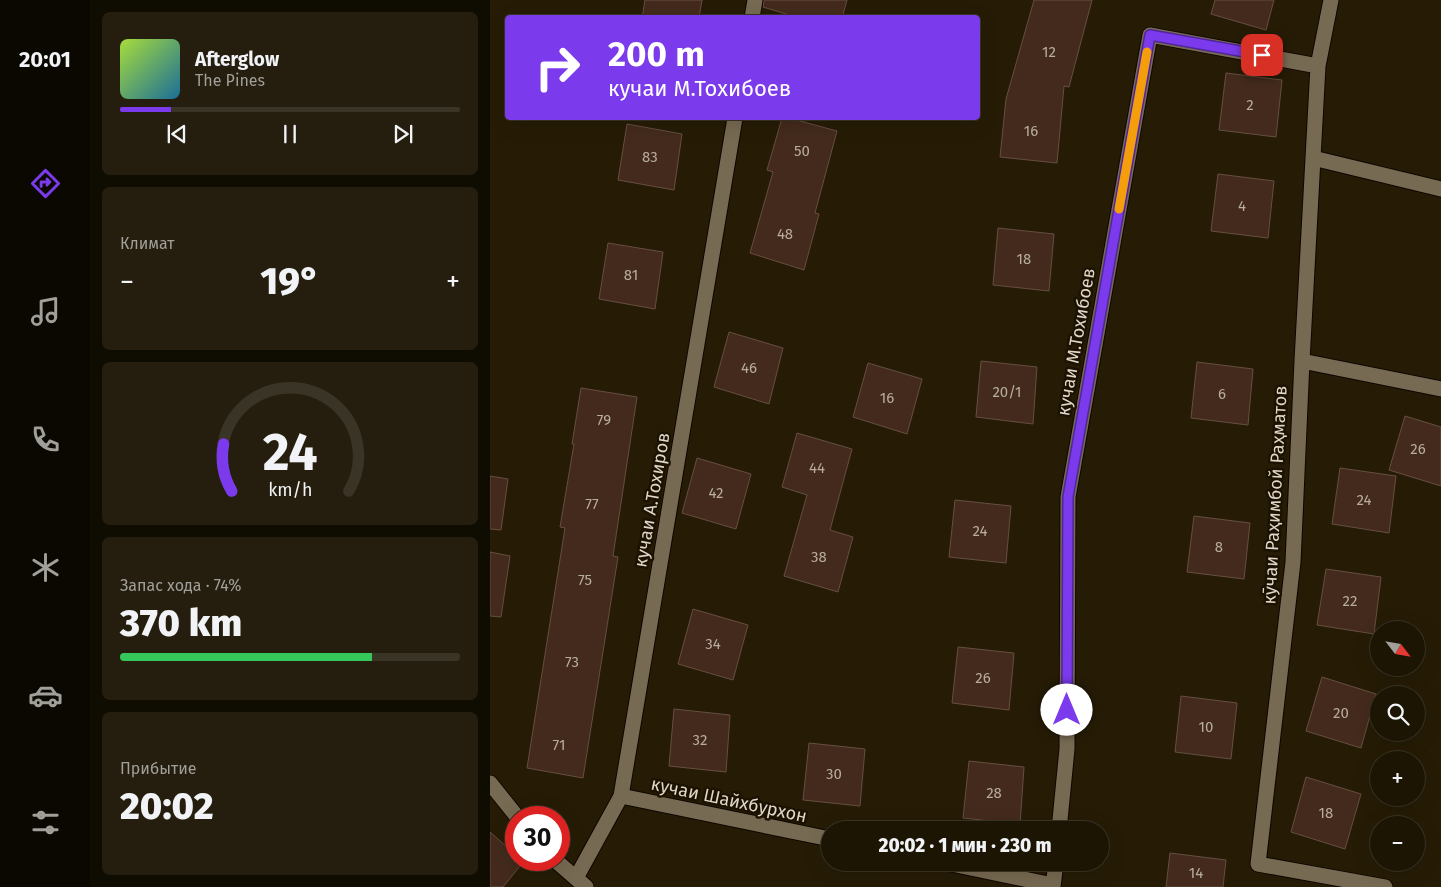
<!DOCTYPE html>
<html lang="ru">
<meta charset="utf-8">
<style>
body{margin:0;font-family:"Fira Sans",sans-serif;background:#251e0e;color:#f1f3f6;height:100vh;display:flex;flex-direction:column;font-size:19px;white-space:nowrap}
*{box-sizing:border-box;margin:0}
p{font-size:16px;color:#a09f9a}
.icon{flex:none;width:28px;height:28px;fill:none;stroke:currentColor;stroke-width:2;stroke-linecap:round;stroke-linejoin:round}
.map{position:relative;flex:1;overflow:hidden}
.details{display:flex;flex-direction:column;gap:12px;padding:12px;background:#0f0c02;width:400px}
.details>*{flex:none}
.hud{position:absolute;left:15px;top:15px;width:475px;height:105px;border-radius:5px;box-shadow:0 5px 20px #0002,0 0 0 1px #3a3426;background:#7c3aed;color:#fff;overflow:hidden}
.needle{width:32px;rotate:121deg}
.tools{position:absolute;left:880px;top:621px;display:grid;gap:10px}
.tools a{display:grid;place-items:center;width:55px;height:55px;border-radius:50%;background:#1c1504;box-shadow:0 5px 20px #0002,0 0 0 1px #3a3426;font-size:25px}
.speed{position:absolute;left:15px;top:806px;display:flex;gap:10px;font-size:25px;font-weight:700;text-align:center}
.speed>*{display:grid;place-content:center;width:65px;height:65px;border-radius:50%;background:#1c1504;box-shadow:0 5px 20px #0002,0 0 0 1px #3a3426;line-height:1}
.speed .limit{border:8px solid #d22;background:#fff;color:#111}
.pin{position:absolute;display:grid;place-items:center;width:42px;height:42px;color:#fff;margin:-21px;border-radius:10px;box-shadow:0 2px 8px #0006}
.me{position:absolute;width:55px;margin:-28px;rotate:0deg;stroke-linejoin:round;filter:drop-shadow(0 0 4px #0008)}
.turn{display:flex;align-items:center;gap:18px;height:105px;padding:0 20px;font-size:22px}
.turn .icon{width:65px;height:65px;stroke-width:2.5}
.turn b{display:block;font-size:35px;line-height:42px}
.big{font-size:38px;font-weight:800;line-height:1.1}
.details .tile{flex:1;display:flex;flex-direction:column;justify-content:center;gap:8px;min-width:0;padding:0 18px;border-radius:8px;background:#251e0e}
.details .dial{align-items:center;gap:0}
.dial svg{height:130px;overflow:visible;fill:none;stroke:#3a3426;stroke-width:7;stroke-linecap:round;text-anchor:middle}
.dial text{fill:#f1f3f6;stroke:none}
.song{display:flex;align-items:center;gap:15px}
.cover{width:60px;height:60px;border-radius:8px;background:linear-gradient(135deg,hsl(80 70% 55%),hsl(200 70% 35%))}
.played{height:5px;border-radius:2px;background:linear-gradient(90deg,#7c3aed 15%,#3a3426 15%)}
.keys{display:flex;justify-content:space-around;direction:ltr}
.heat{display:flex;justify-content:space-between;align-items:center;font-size:28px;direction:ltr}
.charge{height:8px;border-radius:4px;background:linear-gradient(90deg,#34c759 74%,#3a3426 0)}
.trip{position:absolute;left:331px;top:821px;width:288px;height:50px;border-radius:25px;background:#1c1504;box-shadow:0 5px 20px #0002,0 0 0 1px #3a3426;font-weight:800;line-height:50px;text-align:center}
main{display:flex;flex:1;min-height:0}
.tab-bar{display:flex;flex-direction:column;width:90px;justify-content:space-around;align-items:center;background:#0b0802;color:#a09f9a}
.tab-bar .icon{width:35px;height:35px}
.tab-bar .on{color:#7c3aed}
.tab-bar b{font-size:22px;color:#f1f3f6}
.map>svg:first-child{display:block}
.building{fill:#432a1c;stroke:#664e41}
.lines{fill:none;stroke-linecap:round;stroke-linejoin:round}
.minor-casing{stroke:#0f0600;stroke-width:17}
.minor{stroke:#776a52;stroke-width:15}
.route-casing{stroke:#51269a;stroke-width:12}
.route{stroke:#7c3aed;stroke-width:9}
.slow{stroke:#f59e0b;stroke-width:9}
.labels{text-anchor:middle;stroke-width:5;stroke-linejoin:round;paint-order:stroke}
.number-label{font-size:15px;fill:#b7ac9e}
.street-label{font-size:18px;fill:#ded7ca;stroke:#1d1200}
</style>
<main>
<nav class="tab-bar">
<b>20:01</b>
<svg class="icon on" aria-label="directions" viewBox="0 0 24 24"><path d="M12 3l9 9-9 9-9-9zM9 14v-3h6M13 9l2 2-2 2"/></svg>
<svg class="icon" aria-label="music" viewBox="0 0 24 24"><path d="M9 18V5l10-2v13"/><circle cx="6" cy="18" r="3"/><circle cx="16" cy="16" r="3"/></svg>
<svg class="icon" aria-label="phone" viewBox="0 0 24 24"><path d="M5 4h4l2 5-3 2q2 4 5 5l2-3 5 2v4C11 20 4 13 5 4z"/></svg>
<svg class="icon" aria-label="climate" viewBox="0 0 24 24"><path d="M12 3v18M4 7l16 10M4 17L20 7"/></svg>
<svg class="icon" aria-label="car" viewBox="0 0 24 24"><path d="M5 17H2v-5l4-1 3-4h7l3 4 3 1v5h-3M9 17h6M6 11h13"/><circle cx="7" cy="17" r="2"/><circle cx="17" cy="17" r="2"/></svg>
<svg class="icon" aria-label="filters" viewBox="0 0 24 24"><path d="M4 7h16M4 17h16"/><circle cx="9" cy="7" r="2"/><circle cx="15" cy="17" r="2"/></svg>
</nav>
<section class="details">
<div class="tile">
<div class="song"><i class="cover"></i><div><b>Afterglow</b><p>The Pines</p></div></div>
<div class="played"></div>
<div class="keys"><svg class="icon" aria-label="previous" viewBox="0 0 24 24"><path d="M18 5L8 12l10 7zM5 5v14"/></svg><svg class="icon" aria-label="pause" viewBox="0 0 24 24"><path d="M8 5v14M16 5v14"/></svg><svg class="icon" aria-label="next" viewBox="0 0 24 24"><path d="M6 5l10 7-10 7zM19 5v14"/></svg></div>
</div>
<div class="tile"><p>Климат</p>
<div class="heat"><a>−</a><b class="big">19°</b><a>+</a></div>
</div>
<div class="tile dial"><svg viewBox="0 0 100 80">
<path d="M14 69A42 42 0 1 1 86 69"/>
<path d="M14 69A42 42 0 0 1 9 40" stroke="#7c3aed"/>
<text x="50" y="56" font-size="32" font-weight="700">24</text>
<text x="50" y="72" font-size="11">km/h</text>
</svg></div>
<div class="tile"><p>Запас хода · 74%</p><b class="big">370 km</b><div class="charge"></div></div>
<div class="tile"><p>Прибытие</p><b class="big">20:02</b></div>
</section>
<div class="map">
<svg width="951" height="887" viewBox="0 0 951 887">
<rect width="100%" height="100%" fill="#261c06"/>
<!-- building -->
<path class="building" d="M155,0H212L209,18H152Z
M274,0H357L352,18H309L273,7Z
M544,0H602L579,87L574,86L567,163L510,157L516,99Z
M725,0H784L776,30L721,14Z
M736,73L792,80L786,137L729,130Z
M292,118H299L347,131L325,213L329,214L314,270L260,253L283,172L277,170Z
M137,124L192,134L184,190L128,180Z
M728,174L784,181L778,238L721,231Z
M508,228L564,234L559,291L503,285Z
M118,243L173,252L165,309L109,299Z
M239,332L293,348L279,404L224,387Z
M491,361L547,367L543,424L486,417Z
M707,362L763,369L758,425L701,418Z
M378,363L432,379L417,434L363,417Z
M91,388L147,397L123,556L128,557L93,778L37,768L75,528L70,527L84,444H82Z
M915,416L951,427V486L899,470Z
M307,433L362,449L340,530L363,537L348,592L294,576L317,495L292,487Z
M207,458L261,474L246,529L192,513Z
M850,468L906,476L899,533L842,524Z
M0,476L18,479L11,530L0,529Z
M465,500L521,506L516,563L459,557Z
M704,516L760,523L754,579L697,572Z
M0,552L20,556L11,617L0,616Z
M836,569L891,577L884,634L827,625Z
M203,609L258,625L243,680L188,664Z
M468,647L524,653L519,710L462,703Z
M832,677L886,694L871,748L816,731Z
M691,696L747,703L741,759L685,752Z
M184,709L240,715L236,772L179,766Z
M319,743L375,749L370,806L313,800Z
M479,761L534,767L530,824L473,818Z
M816,777L871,794L855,849L801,832Z
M0,832L26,855V860L34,861L13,887H0Z
M680,853L736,860L733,887H676Z"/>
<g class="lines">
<defs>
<path id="minor" d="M841,0L828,66L812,361L803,562L768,864L895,887
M262,18L265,0
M823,158L951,189
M812,361L951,389
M0,783L28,818
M131,796L340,839
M569,830L577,749L578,497L660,35L828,66
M65,860L96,887
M452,862L563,885
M86,878L131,796L245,118
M563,887L566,862"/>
</defs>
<!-- minor casing -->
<use href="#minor" class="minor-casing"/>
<!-- minor -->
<use href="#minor" class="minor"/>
</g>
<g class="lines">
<defs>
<path id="route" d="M577,710L578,497L660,35L772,55"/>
</defs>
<!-- route casing -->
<use href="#route" class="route-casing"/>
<!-- route -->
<use href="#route" class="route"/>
<!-- slow -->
<path class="slow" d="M629,209L657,52"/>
</g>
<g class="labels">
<!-- number labels -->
<g class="number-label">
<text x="559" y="57">12</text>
<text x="760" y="110">2</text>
<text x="541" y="136">16</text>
<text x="312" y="156">50</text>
<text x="160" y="162">83</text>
<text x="752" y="211">4</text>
<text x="295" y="239">48</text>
<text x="534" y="264">18</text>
<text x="141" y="280">81</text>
<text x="259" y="373">46</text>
<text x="517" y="397">20/1</text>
<text x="732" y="399">6</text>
<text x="397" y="403">16</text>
<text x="114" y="425">79</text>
<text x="928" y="454">26</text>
<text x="327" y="473">44</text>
<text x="226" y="498">42</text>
<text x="874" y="505">24</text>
<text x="102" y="509">77</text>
<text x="490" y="536">24</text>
<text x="729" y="552">8</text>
<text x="329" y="562">38</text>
<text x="95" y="585">75</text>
<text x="860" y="606">22</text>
<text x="223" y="649">34</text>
<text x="82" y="667">73</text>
<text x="493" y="683">26</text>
<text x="851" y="718">20</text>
<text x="716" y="732">10</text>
<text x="210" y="745">32</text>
<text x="69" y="750">71</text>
<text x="344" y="779">30</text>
<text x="504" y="798">28</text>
<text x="836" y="818">18</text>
<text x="706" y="878">14</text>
</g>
<!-- street labels -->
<g class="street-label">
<text transform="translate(586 342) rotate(-80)" y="6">кучаи М.Тохибоев</text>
<text transform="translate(785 495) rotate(-87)" y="6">кӯчаи Раҳимбой Раҳматов</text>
<text transform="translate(162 500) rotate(-80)" y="6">кучаи А.Тохиров</text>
<text transform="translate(239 800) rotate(12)" y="6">кучаи Шайхбурхон</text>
</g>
</g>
</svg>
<div class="tools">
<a><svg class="needle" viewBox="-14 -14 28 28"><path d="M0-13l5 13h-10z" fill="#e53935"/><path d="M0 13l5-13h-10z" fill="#a09f9a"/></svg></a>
<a><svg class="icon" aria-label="search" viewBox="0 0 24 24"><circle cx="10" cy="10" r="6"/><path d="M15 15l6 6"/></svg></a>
<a>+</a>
<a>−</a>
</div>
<div class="speed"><div class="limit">30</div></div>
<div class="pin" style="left:772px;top:55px;background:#d93025"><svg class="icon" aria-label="arrive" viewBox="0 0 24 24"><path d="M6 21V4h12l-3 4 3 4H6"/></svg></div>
<svg class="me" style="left:577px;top:710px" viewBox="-20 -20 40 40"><circle r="19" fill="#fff"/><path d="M0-13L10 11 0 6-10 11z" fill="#7c3aed"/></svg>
<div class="trip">20:02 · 1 мин · 230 m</div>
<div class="hud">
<div class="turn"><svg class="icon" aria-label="right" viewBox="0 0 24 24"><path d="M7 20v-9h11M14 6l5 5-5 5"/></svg><div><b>200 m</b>кучаи М.Тохибоев</div></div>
</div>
</div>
</main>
